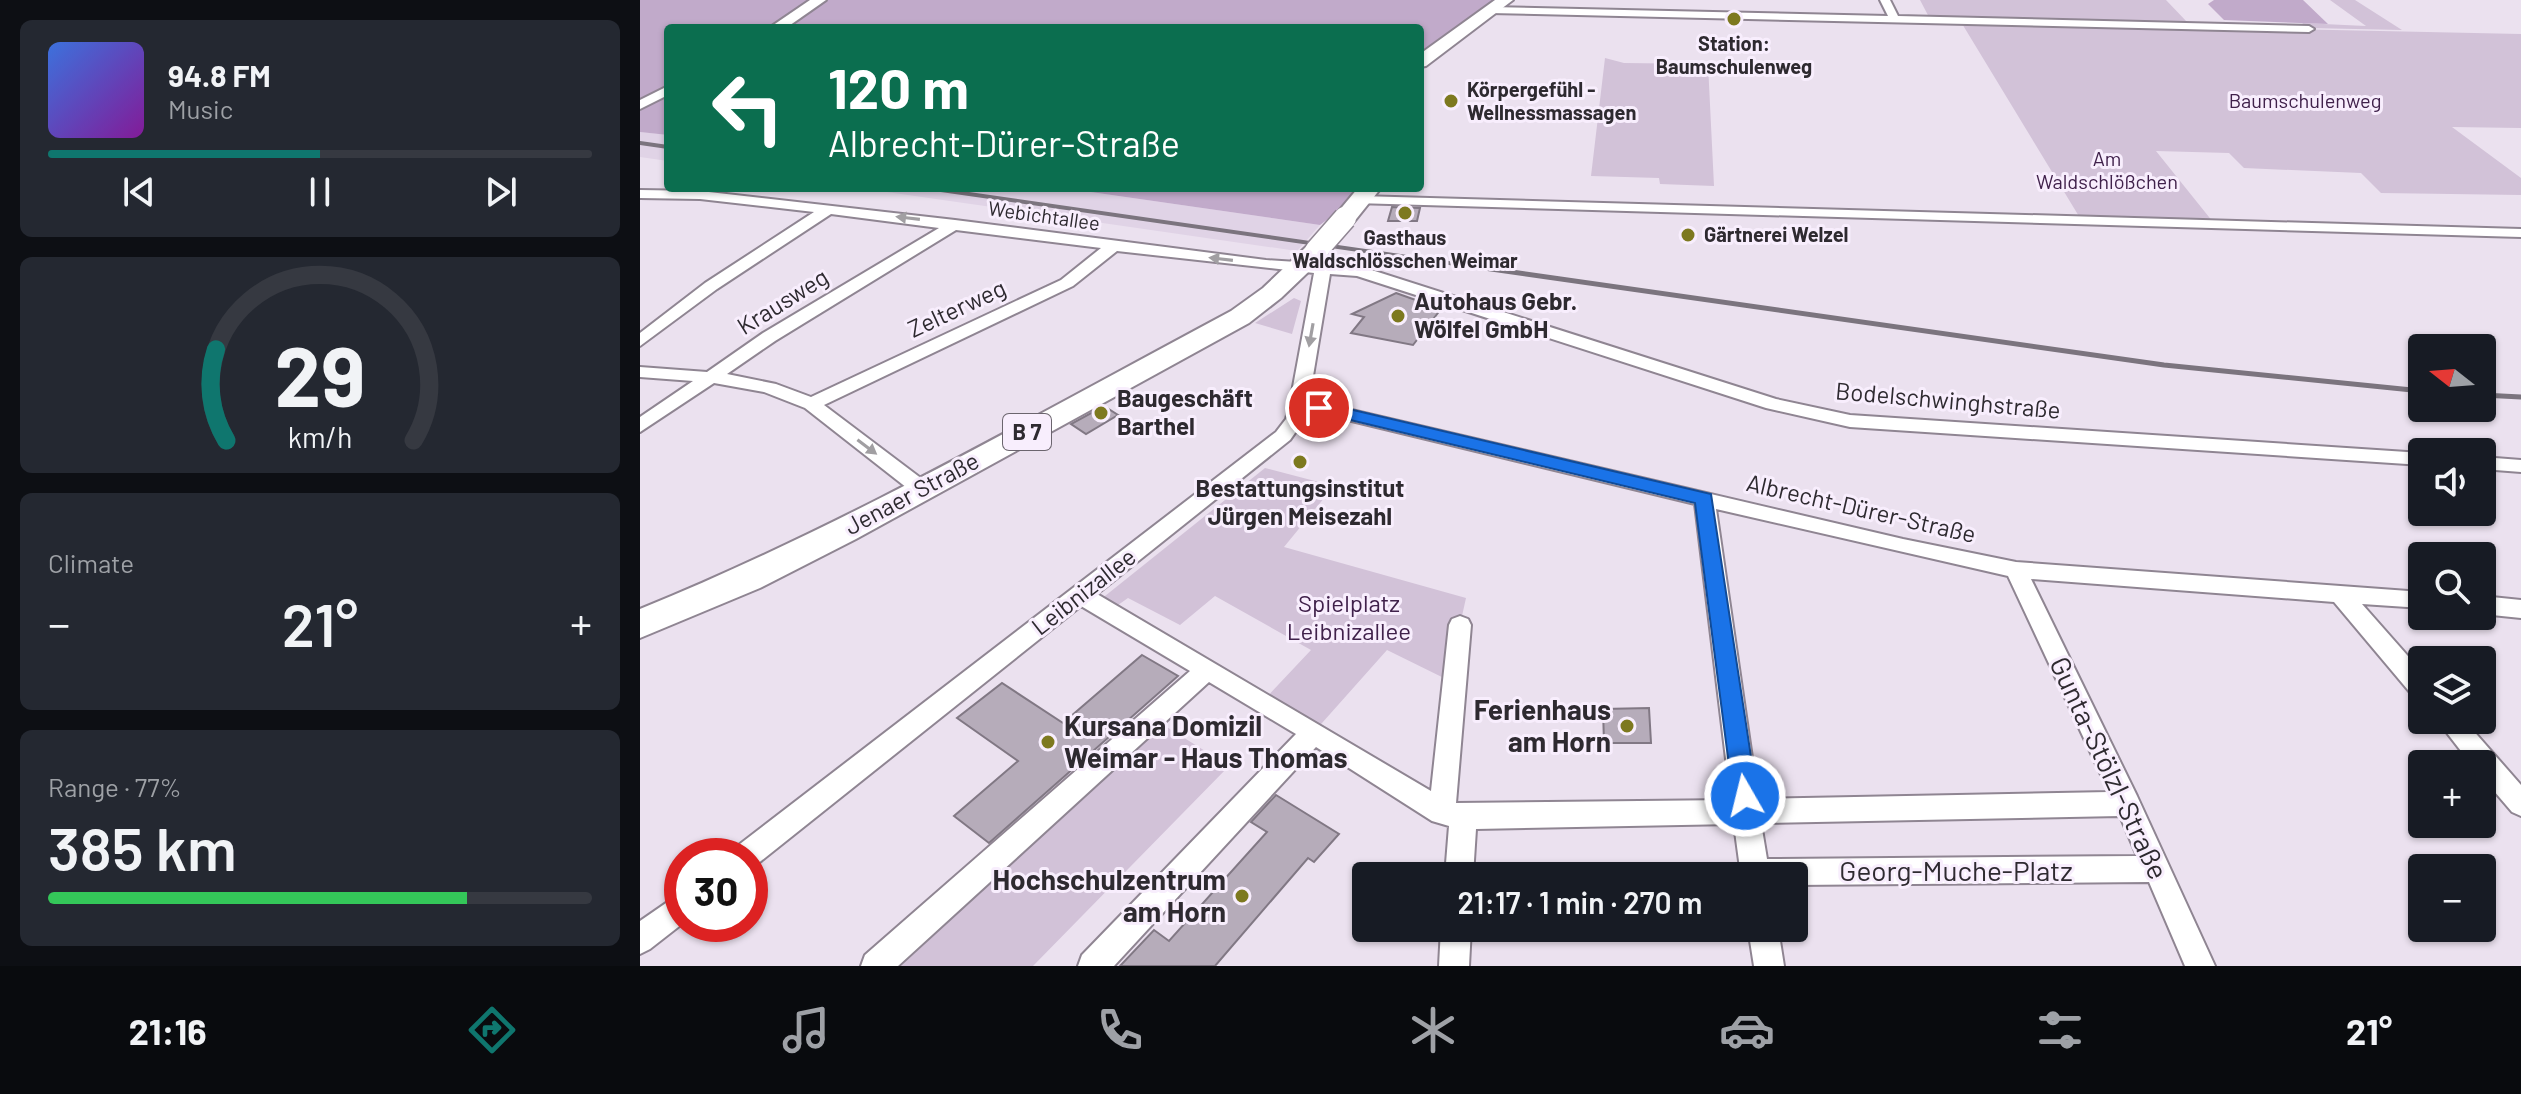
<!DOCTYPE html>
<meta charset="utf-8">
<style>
body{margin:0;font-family:Barlow,sans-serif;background:#242831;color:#f1f3f6;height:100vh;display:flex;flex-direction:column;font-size:30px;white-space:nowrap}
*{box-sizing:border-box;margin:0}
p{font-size:26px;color:#9ea1a6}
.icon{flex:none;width:44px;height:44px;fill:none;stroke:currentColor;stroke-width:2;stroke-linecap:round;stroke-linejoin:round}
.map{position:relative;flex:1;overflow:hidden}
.sheet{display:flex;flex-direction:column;gap:20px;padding:20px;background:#0d0f14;width:640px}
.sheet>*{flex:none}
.hud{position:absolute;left:24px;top:24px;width:760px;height:168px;border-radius:8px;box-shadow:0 2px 6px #0004;background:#0b6e4f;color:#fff;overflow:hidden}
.needle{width:52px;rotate:287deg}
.buttons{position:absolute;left:1768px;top:334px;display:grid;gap:16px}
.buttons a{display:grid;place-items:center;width:88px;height:88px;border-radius:8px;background:#171b24;box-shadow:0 2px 6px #0004;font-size:40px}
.speed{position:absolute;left:24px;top:838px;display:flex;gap:16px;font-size:40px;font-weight:700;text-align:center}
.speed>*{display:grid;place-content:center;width:104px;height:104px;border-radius:50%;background:#171b24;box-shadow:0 2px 6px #0004;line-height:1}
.speed .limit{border:12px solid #d22;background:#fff;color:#111}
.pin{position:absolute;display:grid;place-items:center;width:68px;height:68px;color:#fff;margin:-34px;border:4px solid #fff;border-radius:50%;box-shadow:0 2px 8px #0007}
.me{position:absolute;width:88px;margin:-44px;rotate:352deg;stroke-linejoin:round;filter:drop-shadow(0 0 6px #0008)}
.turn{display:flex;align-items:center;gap:28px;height:168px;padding:0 32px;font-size:36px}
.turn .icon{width:104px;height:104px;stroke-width:2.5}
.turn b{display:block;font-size:56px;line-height:68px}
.big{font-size:60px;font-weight:600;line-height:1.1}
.sheet .widget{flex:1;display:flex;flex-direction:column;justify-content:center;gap:12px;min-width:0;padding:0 28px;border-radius:12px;background:#242831}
.sheet .dial{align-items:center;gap:0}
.dial svg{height:208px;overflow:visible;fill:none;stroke:#363941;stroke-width:7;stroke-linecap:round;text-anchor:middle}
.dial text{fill:#f1f3f6;stroke:none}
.song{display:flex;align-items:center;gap:24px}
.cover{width:96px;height:96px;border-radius:12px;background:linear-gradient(135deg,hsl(220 70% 55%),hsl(290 70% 35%))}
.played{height:8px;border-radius:4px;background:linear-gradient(90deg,#0f766e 50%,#363941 50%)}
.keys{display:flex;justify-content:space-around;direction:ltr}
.heat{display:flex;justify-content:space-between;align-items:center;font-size:44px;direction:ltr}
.charge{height:12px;border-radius:6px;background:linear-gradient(90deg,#34c759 77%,#363941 0)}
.trip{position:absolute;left:712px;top:862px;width:456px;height:80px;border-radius:8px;background:#171b24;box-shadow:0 2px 6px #0004;font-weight:600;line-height:80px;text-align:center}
.tabs{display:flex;height:128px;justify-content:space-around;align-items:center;background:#090b0e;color:#9ea1a6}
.tabs .icon{width:56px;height:56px}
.tabs .current{color:#0f766e}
.tabs b{font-size:36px;color:#f1f3f6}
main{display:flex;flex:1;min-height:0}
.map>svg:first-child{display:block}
.built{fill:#e0d3e6}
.green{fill:#d2c2d8}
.forest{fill:#c1aaca}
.building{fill:#b6acba;stroke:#817884;stroke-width:2}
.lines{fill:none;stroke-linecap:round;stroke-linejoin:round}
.street-casing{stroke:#8f8592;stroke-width:4}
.secondary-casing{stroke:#8f8592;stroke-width:4}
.primary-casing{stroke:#8f8592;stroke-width:4}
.street{fill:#fff;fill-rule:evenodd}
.secondary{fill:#fff;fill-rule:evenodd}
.primary{fill:#fff;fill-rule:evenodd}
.rail-far1{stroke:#7b747e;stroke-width:4}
.rail{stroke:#7b747e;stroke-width:5}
.primary-bridge-casing{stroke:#8f8592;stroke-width:25;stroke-linecap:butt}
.primary-bridge{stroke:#fff;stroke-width:22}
.oneway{fill:#a19fa2}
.route{fill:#1a73e8;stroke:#114b97;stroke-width:2}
.poi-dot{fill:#7d791f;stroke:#f8eefd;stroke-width:3}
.labels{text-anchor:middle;stroke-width:6;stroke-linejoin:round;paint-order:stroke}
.far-poi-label{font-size:20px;font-weight:bold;fill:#2e2a30;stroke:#f8eefd}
.far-park-label{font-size:20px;fill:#40214b;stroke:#f8eefd}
.far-street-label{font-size:20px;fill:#2e2a30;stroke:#f8eefd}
.shield{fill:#f8eefd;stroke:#6b656e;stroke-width:2}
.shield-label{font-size:22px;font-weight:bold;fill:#2e2a30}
.street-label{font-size:24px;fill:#2e2a30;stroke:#f8eefd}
.poi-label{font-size:24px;font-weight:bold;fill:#2e2a30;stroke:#f8eefd;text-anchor:start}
.park-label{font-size:24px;fill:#40214b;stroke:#f8eefd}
.near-poi-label{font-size:28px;font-weight:bold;fill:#2e2a30;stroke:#f8eefd;text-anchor:end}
.near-street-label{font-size:28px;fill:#2e2a30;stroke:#f8eefd}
</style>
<main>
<section class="sheet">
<div class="widget">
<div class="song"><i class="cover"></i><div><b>94.8 FM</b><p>Music</p></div></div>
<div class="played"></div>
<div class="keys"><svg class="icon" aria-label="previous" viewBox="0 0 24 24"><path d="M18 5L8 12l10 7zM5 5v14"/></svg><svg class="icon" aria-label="pause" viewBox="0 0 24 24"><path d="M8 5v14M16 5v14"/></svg><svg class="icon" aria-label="next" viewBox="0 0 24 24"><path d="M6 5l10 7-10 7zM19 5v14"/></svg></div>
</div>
<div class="widget dial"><svg viewBox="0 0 100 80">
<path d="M14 69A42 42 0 1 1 86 69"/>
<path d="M14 69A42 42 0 0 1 10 34" stroke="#0f766e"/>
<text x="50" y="56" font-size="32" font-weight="700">29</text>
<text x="50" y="72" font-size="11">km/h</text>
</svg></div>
<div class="widget"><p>Climate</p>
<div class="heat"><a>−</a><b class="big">21°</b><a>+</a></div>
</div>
<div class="widget"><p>Range · 77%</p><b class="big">385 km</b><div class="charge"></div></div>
</section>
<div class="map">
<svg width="1881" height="966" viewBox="0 0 1881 966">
<rect width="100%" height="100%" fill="#ebe1ef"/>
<!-- built -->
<path class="built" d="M0,132L28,135V161L0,157Z
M219,188H423L680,225L657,251Z"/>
<!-- green -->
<path class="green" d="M1280,0H1526L1548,23L1290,19Z
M1690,0H1715L1762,30L1669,28L1662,23L1726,26Z
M1321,22L1881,34V128L1812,127L1881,178V195L1741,193L1721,173L1604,168L1589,153L1516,151L1573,222L1440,218Z
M965,58L984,63L1068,64L1074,186L1020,184L1019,178L951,176Z
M654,298L661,301L652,334L615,323Z
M625,468L694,486L644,547L826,598L820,625L814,683L747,650L674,732L622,702L671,650L575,596L540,625L488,598L468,612L455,604Z
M522,724L589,766L393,966H261Z"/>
<!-- forest -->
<path class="forest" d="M0,0H858L780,56V28H28V135L0,132Z
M1574,0H1663L1688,24L1584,20L1568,4Z
M423,188H719L700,210L680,225Z"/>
<!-- building -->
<path class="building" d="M752,207L780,208L777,221H748Z
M756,293L801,309L773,345L711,333L724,317L712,314Z
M464,406L478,415L446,434L431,424Z
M502,655L538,676L349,843L314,816L378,761L317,718L362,683L423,723Z
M1009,708L1011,743H964L963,709Z
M636,795L699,834L674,862L668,858L575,966H480L514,930L529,941L627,832L611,822Z"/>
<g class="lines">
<defs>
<path id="street" d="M1240,0H1250L1258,16L1669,26L1674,29L1669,32L850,13L845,10L850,7L1248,16Z
M28,86V95L0,109V100Z
M0,190L60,191L315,220L626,260L719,266L1136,399L1210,415L1782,453V465L1210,427L1126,408L717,276L690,274L669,400L1263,539L1376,562L1782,592V608L1722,604L1782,672V699L1773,696L1694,602L1391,579L1497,796L1575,966H1545L1509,882L1154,885V876H1101L1094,824L836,829L833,876H805L809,826L792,821L676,747L474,966H438L442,955L656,734L569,682L258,966H221L225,955L550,671L441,606L116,865L110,867V856H92L96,847L636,432L646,419L650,403L674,273L477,251L433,286L184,405L290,485L293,490L290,495H276L165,408L124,392L74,383L0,432V417L53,381L0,377V367L67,372L123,333L299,228L191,214L77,289L0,346V333L65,283L174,212L60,199L0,198ZM316,230L461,248L421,280L171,397L136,384L87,374L135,341ZM666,410L1055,504L1091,800L816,803L831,625L828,619L820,616L812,619L809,625L791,791L457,594L650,440L664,420ZM1076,509L1368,576L1469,792L1118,799ZM1480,816L1497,856L1127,859L1121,823Z
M720,196L1881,229V237L715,203V197Z
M1842,457L1881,460V472L1842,469Z
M1842,596L1881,600V618L1842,614Z
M1797,720H1824L1881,785V816L1872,812L1842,777V764H1831Z
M42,892V924L10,949L0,954V921Z
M801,928H831L829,966H799Z
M1108,928H1138L1144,966H1114Z"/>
<path id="secondary" d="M170,0H186L146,28H129Z"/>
<path id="primary" d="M855,0H873L786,66L780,67V54Z
M718,188H741L713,223H697L693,218Z
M676,244L685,246L688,251L685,256L641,298L609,323L216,539L120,588L0,638V609C204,526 396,415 591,311L623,288L667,246Z"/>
</defs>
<!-- street casing -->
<use href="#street" class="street-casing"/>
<!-- secondary casing -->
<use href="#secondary" class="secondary-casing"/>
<!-- primary casing -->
<use href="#primary" class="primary-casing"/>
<!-- street -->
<use href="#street" class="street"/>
<!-- secondary -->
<use href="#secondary" class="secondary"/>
<!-- primary -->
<use href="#primary" class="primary"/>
<!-- rail-far1 -->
<path class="rail-far1" d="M0,143L28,147
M287,188L830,266"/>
<!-- rail -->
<path class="rail" d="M816,264L1524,365L1782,391
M1842,395L1881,397"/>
<defs>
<path id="primary-bridge" d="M676,251L705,218"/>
</defs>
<!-- primary-bridge casing -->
<use href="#primary-bridge" class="primary-bridge-casing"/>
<!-- primary-bridge -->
<use href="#primary-bridge" class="primary-bridge"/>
</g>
<!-- one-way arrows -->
<defs><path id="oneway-solid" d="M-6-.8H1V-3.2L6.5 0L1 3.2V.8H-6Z" transform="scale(2)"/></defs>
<g class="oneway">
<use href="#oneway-solid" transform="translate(268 218) rotate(-173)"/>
<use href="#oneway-solid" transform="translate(581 259) rotate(-173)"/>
<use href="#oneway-solid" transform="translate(671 335) rotate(100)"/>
<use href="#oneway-solid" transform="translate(227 447) rotate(37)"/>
</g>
<!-- route -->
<path class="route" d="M679,402L1071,494L1117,796L1113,803L1105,806L1096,803L1093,796L1055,503L673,411L670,408Z"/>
<!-- markers -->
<g class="poi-dot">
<circle cx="1094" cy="19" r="8"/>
<circle cx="811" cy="101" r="8"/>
<circle cx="765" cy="213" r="8"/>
<circle cx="1048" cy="235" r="8"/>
<circle cx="758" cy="316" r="8"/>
<circle cx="461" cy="413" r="8"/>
<circle cx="660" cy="462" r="8"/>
<circle cx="987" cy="726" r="8"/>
<circle cx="408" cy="742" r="8"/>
<circle cx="602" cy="896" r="8"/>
</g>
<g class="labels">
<!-- far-poi labels -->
<g class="far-poi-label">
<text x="1094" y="51">Station:<tspan x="1094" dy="23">Baumschulenweg</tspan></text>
<text x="827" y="97" text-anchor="start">Körpergefühl -<tspan x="827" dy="23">Wellnessmassagen</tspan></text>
<text x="1064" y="242" text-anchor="start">Gärtnerei Welzel</text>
<text x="765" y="245">Gasthaus<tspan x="765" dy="23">Waldschlösschen Weimar</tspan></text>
</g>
<!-- far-park labels -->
<g class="far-park-label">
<text x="1665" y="108">Baumschulenweg</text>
<text x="1467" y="166">Am<tspan x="1467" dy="23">Waldschlößchen</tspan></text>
</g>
<!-- far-street labels -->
<g class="far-street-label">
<text transform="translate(404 216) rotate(8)" y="7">Webichtallee</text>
</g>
<!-- shield labels -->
<rect class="shield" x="363" y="414" width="48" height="36" rx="6"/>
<g class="shield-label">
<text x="387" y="440">B 7</text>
</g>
<!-- street labels -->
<g class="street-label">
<text transform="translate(143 302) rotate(-32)" y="8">Krausweg</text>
<text transform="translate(317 309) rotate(-25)" y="8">Zelterweg</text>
<text transform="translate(1308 401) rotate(5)" y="8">Bodelschwinghstraße</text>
<text transform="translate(272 494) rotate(-28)" y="8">Jenaer Straße</text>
<text transform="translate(1221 509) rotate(13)" y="8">Albrecht-Dürer-Straße</text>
<text transform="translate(444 592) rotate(-38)" y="8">Leibnizallee</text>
</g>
<!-- poi labels -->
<g class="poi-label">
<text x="774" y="310">Autohaus Gebr.<tspan x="774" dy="28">Wölfel GmbH</tspan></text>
<text x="477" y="407">Baugeschäft<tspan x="477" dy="28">Barthel</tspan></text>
<text x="660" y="497" text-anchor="middle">Bestattungsinstitut<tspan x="660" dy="28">Jürgen Meisezahl</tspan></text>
</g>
<!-- park labels -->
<g class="park-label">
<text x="709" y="612">Spielplatz<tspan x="709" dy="28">Leibnizallee</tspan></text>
</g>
<!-- near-poi labels -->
<g class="near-poi-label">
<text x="971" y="720">Ferienhaus<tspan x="971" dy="32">am Horn</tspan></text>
<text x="424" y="736" text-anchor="start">Kursana Domizil<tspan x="424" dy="32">Weimar - Haus Thomas</tspan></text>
<text x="586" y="890">Hochschulzentrum<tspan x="586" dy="32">am Horn</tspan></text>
</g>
<!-- near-street labels -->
<g class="near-street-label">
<text transform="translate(1469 768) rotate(65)" y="10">Gunta-Stölzl-Straße</text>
<text x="1316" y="881">Georg-Muche-Platz</text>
</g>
</g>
</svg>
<div class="buttons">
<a><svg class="needle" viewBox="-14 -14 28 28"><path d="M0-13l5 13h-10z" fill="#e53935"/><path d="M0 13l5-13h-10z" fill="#9ea1a6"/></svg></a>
<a><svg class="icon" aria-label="sound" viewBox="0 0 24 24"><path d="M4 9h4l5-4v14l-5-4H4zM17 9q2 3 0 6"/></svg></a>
<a><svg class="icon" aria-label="search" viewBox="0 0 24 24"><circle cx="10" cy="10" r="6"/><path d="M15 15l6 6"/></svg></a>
<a><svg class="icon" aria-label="layers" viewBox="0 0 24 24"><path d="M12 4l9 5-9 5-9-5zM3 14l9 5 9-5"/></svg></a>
<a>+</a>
<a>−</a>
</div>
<div class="speed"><div class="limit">30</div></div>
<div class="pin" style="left:679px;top:408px;background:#d93025"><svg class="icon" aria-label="arrive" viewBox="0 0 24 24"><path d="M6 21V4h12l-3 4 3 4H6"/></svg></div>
<svg class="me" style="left:1105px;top:796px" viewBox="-20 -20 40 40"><circle r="17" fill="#1a73e8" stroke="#fff" stroke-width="3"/><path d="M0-11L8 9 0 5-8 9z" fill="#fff"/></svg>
<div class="trip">21:17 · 1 min · 270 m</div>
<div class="hud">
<div class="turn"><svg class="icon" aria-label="left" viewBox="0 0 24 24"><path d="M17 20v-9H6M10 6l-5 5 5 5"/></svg><div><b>120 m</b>Albrecht-Dürer-Straße</div></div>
</div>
</div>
</main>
<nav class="tabs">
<b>21:16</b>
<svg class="icon current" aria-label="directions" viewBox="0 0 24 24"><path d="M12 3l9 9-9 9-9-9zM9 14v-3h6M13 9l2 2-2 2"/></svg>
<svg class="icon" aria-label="music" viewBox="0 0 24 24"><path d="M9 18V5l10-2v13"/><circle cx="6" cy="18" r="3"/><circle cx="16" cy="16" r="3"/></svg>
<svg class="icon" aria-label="phone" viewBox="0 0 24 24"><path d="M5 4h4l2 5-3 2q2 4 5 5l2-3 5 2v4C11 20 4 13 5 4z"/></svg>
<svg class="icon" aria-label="climate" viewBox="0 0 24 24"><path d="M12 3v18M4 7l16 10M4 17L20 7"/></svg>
<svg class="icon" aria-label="car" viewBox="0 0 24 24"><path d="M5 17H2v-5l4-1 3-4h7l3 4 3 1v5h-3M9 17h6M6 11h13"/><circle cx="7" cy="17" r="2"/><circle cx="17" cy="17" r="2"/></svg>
<svg class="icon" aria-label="filters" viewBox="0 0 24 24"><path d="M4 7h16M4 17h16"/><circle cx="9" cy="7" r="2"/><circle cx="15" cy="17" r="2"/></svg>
<b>21°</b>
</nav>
